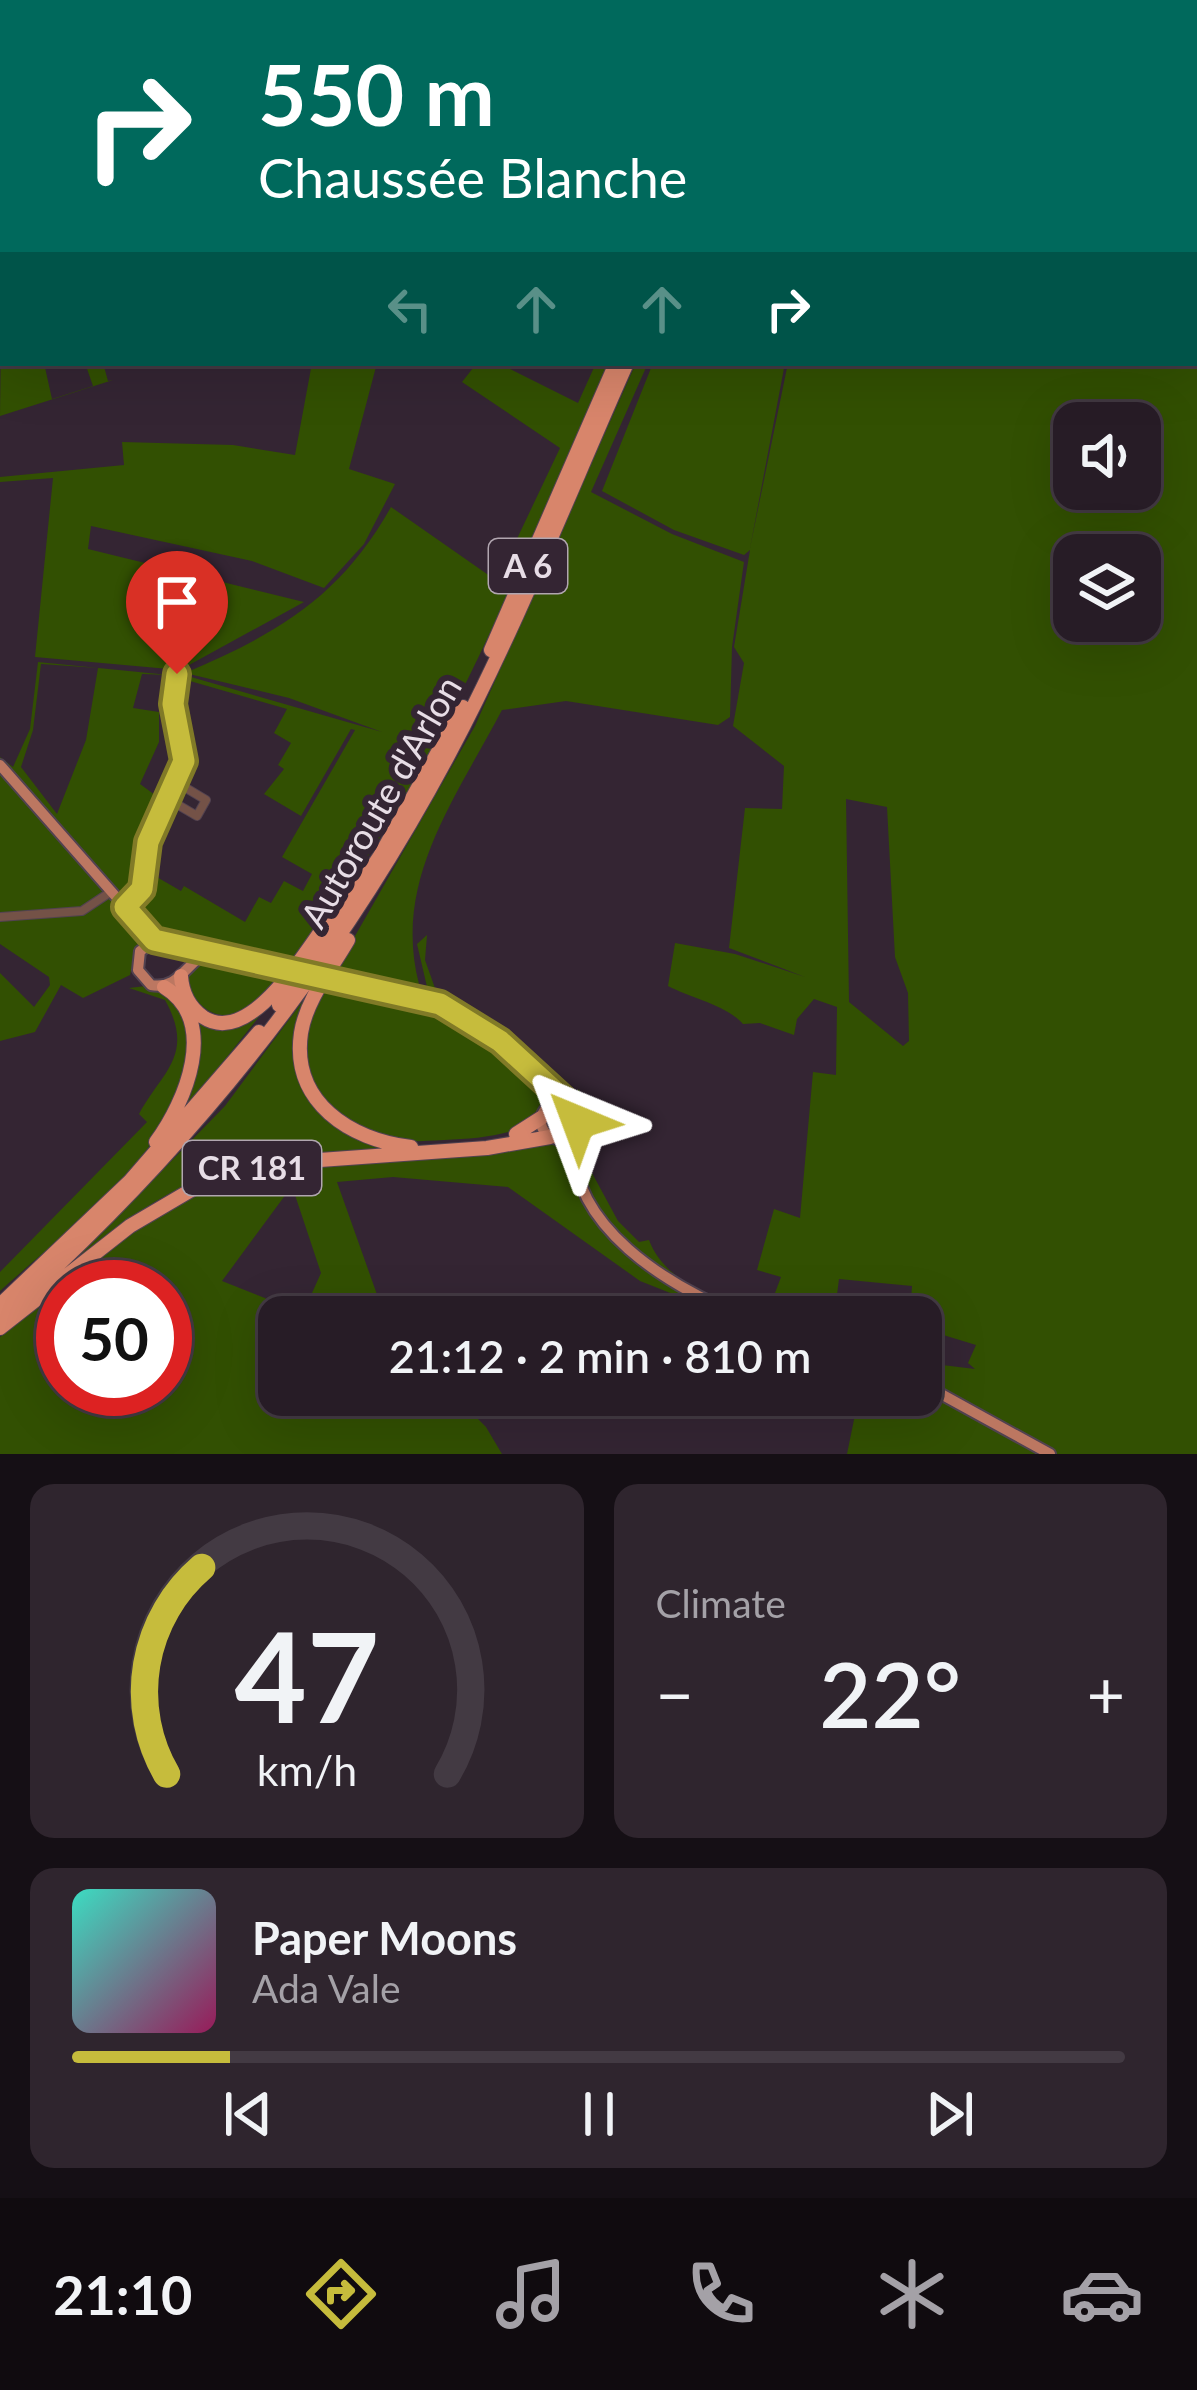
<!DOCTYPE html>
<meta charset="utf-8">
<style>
body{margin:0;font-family:Lato,sans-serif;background:#2f252e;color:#f1f3f6;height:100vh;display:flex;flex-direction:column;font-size:45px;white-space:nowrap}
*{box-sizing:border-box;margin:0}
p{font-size:39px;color:#a4a1a7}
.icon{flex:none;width:66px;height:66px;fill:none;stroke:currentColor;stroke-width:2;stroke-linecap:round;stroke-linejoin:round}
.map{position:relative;height:1454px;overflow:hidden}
.sheet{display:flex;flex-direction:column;gap:30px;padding:30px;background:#150f15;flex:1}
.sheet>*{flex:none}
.guide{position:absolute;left:0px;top:0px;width:1197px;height:366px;box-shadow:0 12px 48px #0002,0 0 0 3px #433a43;background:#00695c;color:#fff;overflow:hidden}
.tools{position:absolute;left:1053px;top:402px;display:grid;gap:24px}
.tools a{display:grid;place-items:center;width:108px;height:108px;border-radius:24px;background:#271c26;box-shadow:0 12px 48px #0002,0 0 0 3px #433a43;font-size:60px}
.speed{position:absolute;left:36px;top:1260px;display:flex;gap:24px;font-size:60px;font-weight:700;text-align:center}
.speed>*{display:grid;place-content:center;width:156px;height:156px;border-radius:50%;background:#271c26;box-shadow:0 12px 48px #0002,0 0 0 3px #433a43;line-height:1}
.speed .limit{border:18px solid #d22;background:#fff;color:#111}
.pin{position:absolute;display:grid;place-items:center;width:102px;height:102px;color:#fff;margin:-123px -51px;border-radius:50% 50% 50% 0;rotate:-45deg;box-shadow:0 0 12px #0007}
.pin .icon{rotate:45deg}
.me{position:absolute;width:132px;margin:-66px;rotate:316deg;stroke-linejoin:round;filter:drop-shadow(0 0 9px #0008)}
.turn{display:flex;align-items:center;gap:42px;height:252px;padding:0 60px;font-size:54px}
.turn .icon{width:156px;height:156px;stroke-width:2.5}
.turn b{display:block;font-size:84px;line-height:102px}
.lanes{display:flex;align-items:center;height:114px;padding:0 60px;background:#0003;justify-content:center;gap:60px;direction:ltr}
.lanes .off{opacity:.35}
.big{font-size:90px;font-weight:600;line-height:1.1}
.sheet .tile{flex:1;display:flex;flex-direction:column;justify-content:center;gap:18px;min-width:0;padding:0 42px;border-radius:24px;background:#2f252e}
.sheet .dial{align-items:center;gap:0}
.dial svg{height:312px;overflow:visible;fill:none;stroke:#433a43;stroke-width:7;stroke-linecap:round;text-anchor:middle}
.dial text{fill:#f1f3f6;stroke:none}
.song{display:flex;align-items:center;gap:36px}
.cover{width:144px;height:144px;border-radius:18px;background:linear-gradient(135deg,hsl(170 70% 55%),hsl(330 70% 35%))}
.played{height:12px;border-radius:6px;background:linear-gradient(90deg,#c6bc3c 15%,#433a43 15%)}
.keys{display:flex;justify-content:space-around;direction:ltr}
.heat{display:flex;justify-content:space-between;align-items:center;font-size:66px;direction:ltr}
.sheet .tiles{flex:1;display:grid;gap:30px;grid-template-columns:1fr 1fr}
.tile:last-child{grid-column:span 2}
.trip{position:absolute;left:258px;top:1296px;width:684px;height:120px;border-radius:24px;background:#271c26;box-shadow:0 12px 48px #0002,0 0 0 3px #433a43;font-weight:600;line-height:120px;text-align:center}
.dock{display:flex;height:192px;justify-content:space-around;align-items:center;background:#100b0f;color:#a4a1a7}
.dock .icon{width:84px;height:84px}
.dock .current{color:#c6bc3c}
.dock b{font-size:54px;color:#f1f3f6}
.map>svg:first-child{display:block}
.green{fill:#325002;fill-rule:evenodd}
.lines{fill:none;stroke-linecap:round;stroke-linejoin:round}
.minor-casing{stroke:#514250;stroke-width:10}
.major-casing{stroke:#514250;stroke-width:14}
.highway-casing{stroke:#514250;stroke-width:16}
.minor{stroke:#745247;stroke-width:8}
.major{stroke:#bc7761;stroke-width:10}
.highway{stroke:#d8856b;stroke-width:14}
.major-bridge-casing{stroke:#514250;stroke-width:14;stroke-linecap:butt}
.major-bridge{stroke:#bc7761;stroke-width:10}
.route-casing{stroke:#817a27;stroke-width:30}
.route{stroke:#c6bc3c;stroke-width:21}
.labels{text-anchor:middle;stroke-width:12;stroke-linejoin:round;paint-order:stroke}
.shield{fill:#342533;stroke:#b1a6b0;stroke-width:3}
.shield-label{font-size:33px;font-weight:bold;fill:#e7dde6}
.street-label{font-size:36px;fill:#e7dde6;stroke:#342533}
</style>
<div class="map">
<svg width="1197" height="1454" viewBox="0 0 1197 1454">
<rect width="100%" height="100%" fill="#342533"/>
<!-- green -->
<path class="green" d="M821,0H1197V1454H847L859,1395H921V1317H766L781,1277L757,1270L774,1209L800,1218L813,1072L836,1075L837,1007L814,999L797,1019L794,1035L760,1023L743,1024C726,1005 691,998 668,986L675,943L735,954L805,977L729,948L745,808L782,809L784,766L733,726L744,663L734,647L750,550L744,555L674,530L602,491L653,363H785L750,548L788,363H1194V3ZM1074,423H1140V489H1074ZM1074,555H1140V621H1074ZM846,799L887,807L895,957L908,993L909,1041L903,1046L849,1002ZM839,1279L912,1286L910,1316L835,1310ZM927,1330L976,1345L968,1363L975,1369L942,1365L943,1356L929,1355Z
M3,183V363H44L52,399L93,386L85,363H103L108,381L113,380L0,416Z
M312,363H377L349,469L395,484L364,544L324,588L252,561L91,526L88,549L304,602L180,670L35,657L53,478L0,482V477L124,465L122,442L233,445L295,455Z
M477,363H498L578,403L596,363H608C525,555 448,755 321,923C297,954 275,989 245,1014C210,1020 199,1008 183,978L205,954L157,936L133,919L139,938L130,975L83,998L61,985L35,1032L0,1041V973L34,1007L50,985L49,977L0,944V757L13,767L30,729L38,662L169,675L142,674L133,708L159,712V742L140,784L170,806L147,859L145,883L149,885L155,876L181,891L184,886L245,922L259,897L271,903L284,881L303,891L312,874L282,857L355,730L351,729L301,816L264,794L284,769L278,765L291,743L274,733L287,709L183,679L184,675L382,732L289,698L185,673C279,633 341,596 391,507L497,581L560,448L462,382ZM41,664L98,668L86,740L57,814L21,767L33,730Z
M636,363H648L591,492L672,534L744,562L732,647L730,717L718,725L566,701L502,710C456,798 392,881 419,984L335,971L475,726Z
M427,935L425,960L436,991L484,1017L557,1085L575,1094L579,1089L587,1118L585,1160L618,1221L639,1242L649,1240C666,1285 723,1301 763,1317H731L640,1281L508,1187L393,1177L337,1182L385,1317H279V1395H454L486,1427L502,1454H0V1337C63,1286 126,1228 200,1192C285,1152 453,1151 551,1142L575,1165L582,1119L577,1107L551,1091L515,1047L482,1019L428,991L417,944ZM292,1186L321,1273L303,1313L222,1281ZM63,1287H165V1389H63Z
M302,963L175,1122L193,1079L185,1001L226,1027Z
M325,971L298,1059C333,1119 329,1132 400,1149C311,1152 219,1158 142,1210C114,1229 88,1252 62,1273L225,1106Z
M329,980L418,1001L473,1025L533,1083L541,1101L535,1121C506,1137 476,1138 444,1140C422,1141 400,1143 378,1138C331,1127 293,1070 309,1022C313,1008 323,994 329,980Z
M146,986L171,994C183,1019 195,1046 187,1074C160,1164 66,1231 0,1291V1272L147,1122L139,1114C161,1072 196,1056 165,1000L129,988Z"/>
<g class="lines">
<defs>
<path id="minor" d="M168,799L197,816L206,800L176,782
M126,907L145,883L148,842L184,761L173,704L177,674
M0,917L82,911L112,891"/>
<path id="major" d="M0,765L154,940
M206,953C185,965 178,990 151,985L138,970L140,951L161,939L180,949L283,965
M343,978L424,997L472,1020L561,1103
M541 1121a18 18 0 1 1 36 0a18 18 0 1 1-36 0Z
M574,1133C565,1227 671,1287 744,1317
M921,1383L1050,1454"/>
<path id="highway" d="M796,3L798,0
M808,3L810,0
M491,650L616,363
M348,940C332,968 306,1000 301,1033C291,1102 350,1140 411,1147
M181,976C182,992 189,1007 203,1017C250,1048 305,951 329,920
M279,1005L380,856L463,707
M516,1134L541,1118
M156,1142C185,1103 220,1021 164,987
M0,1305L130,1181L259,1032
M0,1318C184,1156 335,968 450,752C517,626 569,493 627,363
M0,1328L130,1226L198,1186L278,1163L487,1148L550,1137"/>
</defs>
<!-- minor casing -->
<use href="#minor" class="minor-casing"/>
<!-- major casing -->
<use href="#major" class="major-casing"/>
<!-- highway casing -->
<use href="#highway" class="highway-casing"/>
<!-- minor -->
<use href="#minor" class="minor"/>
<!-- major -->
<use href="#major" class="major"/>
<!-- highway -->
<use href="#highway" class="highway"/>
<defs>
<path id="major-bridge" d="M283,965L343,978"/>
</defs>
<!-- major-bridge casing -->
<use href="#major-bridge" class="major-bridge-casing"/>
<!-- major-bridge -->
<use href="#major-bridge" class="major-bridge"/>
</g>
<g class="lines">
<defs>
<path id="route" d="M177,674L173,704L184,761L148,842L142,889L125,907L154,940L440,1004L500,1041L572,1107L578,1122"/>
</defs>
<!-- route casing -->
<use href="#route" class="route-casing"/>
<!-- route -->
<use href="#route" class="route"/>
</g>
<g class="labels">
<!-- shield labels -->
<g class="shield">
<rect x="489" y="539" width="78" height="54" rx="9"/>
<rect x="183" y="1141" width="138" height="54" rx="9"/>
</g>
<g class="shield-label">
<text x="528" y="578">A 6</text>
<text x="252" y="1180">CR 181</text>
</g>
<!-- street labels -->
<g class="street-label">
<text transform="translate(381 802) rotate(-60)" y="13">Autoroute d'Arlon</text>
</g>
</g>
</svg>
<div class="tools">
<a><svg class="icon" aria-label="sound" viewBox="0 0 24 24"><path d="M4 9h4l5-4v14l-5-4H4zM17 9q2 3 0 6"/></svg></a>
<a><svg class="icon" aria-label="layers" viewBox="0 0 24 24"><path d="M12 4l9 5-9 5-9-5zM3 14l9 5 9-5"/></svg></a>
</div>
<div class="speed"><div class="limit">50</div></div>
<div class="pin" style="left:177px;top:674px;background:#d93025"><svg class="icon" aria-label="arrive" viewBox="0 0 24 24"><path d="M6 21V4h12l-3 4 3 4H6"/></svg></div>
<svg class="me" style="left:578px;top:1122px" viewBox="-20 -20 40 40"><path d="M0-17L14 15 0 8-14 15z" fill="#c6bc3c" stroke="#fff" stroke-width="4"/></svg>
<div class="trip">21:12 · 2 min · 810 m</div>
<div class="guide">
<div class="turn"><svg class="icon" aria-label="right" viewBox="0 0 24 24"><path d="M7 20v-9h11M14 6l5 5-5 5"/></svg><div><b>550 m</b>Chaussée Blanche</div></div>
<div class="lanes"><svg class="icon off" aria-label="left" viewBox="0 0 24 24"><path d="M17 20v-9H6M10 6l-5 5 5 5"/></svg><svg class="icon off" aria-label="ahead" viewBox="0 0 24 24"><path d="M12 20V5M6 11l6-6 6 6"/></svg><svg class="icon off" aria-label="ahead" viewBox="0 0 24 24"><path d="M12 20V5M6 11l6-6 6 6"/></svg><svg class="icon" aria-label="right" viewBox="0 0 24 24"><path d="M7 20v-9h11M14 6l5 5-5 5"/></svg></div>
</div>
</div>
<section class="sheet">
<div class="tiles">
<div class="tile dial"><svg viewBox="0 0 100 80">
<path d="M14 69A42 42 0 1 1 86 69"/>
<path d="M14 69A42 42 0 0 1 23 16" stroke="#c6bc3c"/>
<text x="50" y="56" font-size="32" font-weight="700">47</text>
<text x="50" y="72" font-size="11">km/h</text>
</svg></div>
<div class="tile"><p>Climate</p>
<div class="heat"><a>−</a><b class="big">22°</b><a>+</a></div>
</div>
<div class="tile">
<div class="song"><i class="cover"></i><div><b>Paper Moons</b><p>Ada Vale</p></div></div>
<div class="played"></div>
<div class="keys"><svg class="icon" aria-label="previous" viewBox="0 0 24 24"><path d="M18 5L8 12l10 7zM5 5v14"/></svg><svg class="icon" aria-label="pause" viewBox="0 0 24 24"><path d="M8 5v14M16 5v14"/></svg><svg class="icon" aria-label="next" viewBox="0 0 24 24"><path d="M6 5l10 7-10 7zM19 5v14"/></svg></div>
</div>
</div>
</section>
<nav class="dock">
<b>21:10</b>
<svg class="icon current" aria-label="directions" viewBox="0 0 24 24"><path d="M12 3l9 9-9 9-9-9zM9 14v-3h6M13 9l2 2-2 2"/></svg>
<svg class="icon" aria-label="music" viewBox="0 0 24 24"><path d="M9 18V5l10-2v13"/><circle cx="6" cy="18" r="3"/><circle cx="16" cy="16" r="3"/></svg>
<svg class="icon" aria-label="phone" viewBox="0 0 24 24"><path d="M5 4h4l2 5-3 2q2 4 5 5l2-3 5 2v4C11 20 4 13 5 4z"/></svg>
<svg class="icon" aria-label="climate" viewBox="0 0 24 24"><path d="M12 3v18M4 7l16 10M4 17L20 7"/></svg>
<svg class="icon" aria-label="car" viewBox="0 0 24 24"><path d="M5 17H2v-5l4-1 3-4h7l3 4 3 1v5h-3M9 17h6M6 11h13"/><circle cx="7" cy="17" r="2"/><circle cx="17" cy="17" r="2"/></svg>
</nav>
